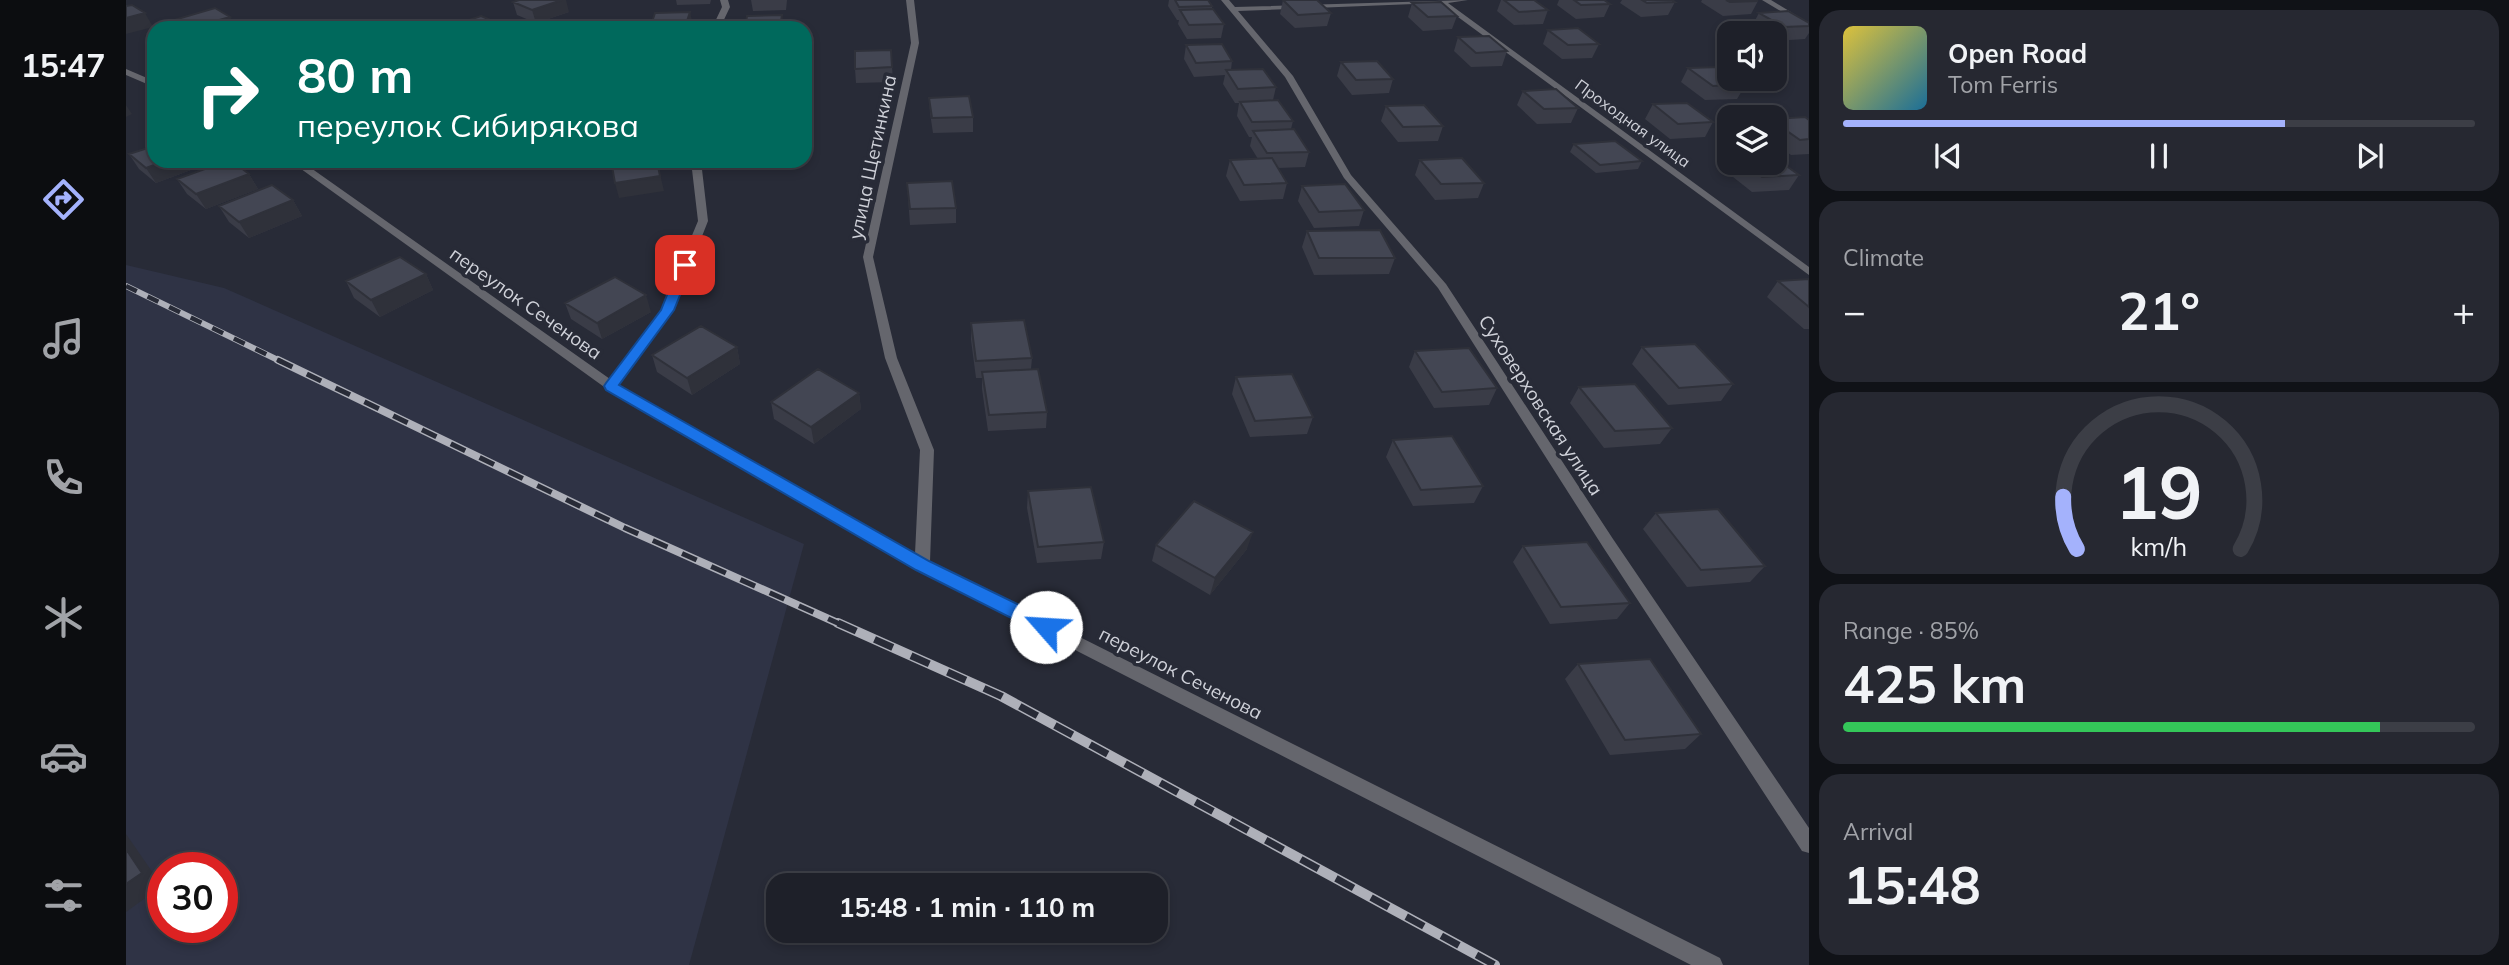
<!DOCTYPE html>
<meta charset="utf-8">
<style>
body{margin:0;font-family:Mulish,sans-serif;background:#262831;color:#f1f3f6;height:100vh;display:flex;flex-direction:column;font-size:26px;white-space:nowrap}
*{box-sizing:border-box;margin:0}
p{font-size:23px;color:#a1a3a8}
.icon{flex:none;width:38px;height:38px;fill:none;stroke:currentColor;stroke-width:2;stroke-linecap:round;stroke-linejoin:round}
.map{position:relative;flex:1;overflow:hidden}
.panel{display:flex;flex-direction:column;gap:10px;padding:10px;background:#101217;width:700px}
.panel>*{flex:none}
.hud{position:absolute;left:21px;top:21px;width:665px;height:147px;border-radius:21px;box-shadow:0 4px 10px #0003,0 0 0 2px #3c3e46;background:#00695c;color:#fff;overflow:hidden}
.fabs{position:absolute;left:1591px;top:21px;display:grid;gap:14px}
.fabs a{display:grid;place-items:center;width:70px;height:70px;border-radius:14px;background:#1e2029;box-shadow:0 4px 10px #0003,0 0 0 2px #3c3e46;font-size:35px}
.speed{position:absolute;left:21px;top:852px;display:flex;gap:14px;font-size:35px;font-weight:700;text-align:center}
.speed>*{display:grid;place-content:center;width:91px;height:91px;border-radius:50%;background:#1e2029;box-shadow:0 4px 10px #0003,0 0 0 2px #3c3e46;line-height:1}
.speed .limit{border:10px solid #d22;background:#fff;color:#111}
.pin{position:absolute;display:grid;place-items:center;width:60px;height:60px;color:#fff;margin:-30px;border-radius:14px;box-shadow:0 4px 10px #0006}
.me{position:absolute;width:77px;margin:-38px;rotate:296deg;stroke-linejoin:round;filter:drop-shadow(0 0 5px #0008)}
.turn{display:flex;align-items:center;gap:24px;height:147px;padding:0 35px;font-size:32px}
.turn .icon{width:91px;height:91px;stroke-width:2.5}
.turn b{display:block;font-size:49px;line-height:60px}
.big{font-size:52px;font-weight:700;line-height:1.1}
.panel .tile{flex:1;display:flex;flex-direction:column;justify-content:center;gap:10px;min-width:0;padding:0 24px;border-radius:21px;background:#262831}
.panel .dial{align-items:center;gap:0}
.dial svg{height:182px;overflow:visible;fill:none;stroke:#3c3e46;stroke-width:7;stroke-linecap:round;text-anchor:middle}
.dial text{fill:#f1f3f6;stroke:none}
.song{display:flex;align-items:center;gap:21px}
.cover{width:84px;height:84px;border-radius:10px;background:linear-gradient(135deg,hsl(50 70% 55%),hsl(200 70% 35%))}
.played{height:7px;border-radius:4px;background:linear-gradient(90deg,#a4b2fc 70%,#3c3e46 70%)}
.keys{display:flex;justify-content:space-around;direction:ltr}
.heat{display:flex;justify-content:space-between;align-items:center;font-size:38px;direction:ltr}
.charge{height:10px;border-radius:5px;background:linear-gradient(90deg,#34c759 85%,#3c3e46 0)}
.trip{position:absolute;left:640px;top:873px;width:402px;height:70px;border-radius:21px;background:#1e2029;box-shadow:0 4px 10px #0003,0 0 0 2px #3c3e46;font-weight:700;line-height:70px;text-align:center}
main{display:flex;flex:1;min-height:0}
.menu{display:flex;flex-direction:column;width:126px;justify-content:space-around;align-items:center;background:#0c0d10;color:#a1a3a8}
.menu .icon{width:49px;height:49px}
.menu .on{color:#a4b2fc}
.menu b{font-size:32px;color:#f1f3f6}
.map>svg:first-child{display:block}
.built{fill:#2f3345;fill-rule:evenodd}
.lines{fill:none;stroke-linecap:round;stroke-linejoin:round}
.street{fill:#65666d;fill-rule:evenodd}
.rail-far2-casing{stroke:#aeb0b9;stroke-width:6}
.rail-far1-casing{stroke:#aeb0b9;stroke-width:8}
.rail-casing{stroke:#aeb0b9;stroke-width:10}
.rail-far2{stroke:#282b37;stroke-width:4.5;stroke-dasharray:12;stroke-linecap:butt}
.rail-far1{stroke:#282b37;stroke-width:5;stroke-dasharray:16;stroke-linecap:butt}
.rail{stroke:#282b37;stroke-width:7;stroke-dasharray:20;stroke-linecap:butt}
.wall{fill:#3a3c47}
.shaded-wall{fill:#2f313a}
.building{fill:#434653;stroke:#2f313a;stroke-width:2}
.route{fill:#1a73e8;stroke:#114b97;stroke-width:2}
.labels{text-anchor:middle;stroke-width:7;stroke-linejoin:round;paint-order:stroke}
.far-street-label{font-size:16px;fill:#cfd1d9;stroke:#282b37}
.street-label{font-size:19px;fill:#cfd1d9;stroke:#282b37}
</style>
<main>
<nav class="menu">
<b>15:47</b>
<svg class="icon on" aria-label="directions" viewBox="0 0 24 24"><path d="M12 3l9 9-9 9-9-9zM9 14v-3h6M13 9l2 2-2 2"/></svg>
<svg class="icon" aria-label="music" viewBox="0 0 24 24"><path d="M9 18V5l10-2v13"/><circle cx="6" cy="18" r="3"/><circle cx="16" cy="16" r="3"/></svg>
<svg class="icon" aria-label="phone" viewBox="0 0 24 24"><path d="M5 4h4l2 5-3 2q2 4 5 5l2-3 5 2v4C11 20 4 13 5 4z"/></svg>
<svg class="icon" aria-label="climate" viewBox="0 0 24 24"><path d="M12 3v18M4 7l16 10M4 17L20 7"/></svg>
<svg class="icon" aria-label="car" viewBox="0 0 24 24"><path d="M5 17H2v-5l4-1 3-4h7l3 4 3 1v5h-3M9 17h6M6 11h13"/><circle cx="7" cy="17" r="2"/><circle cx="17" cy="17" r="2"/></svg>
<svg class="icon" aria-label="filters" viewBox="0 0 24 24"><path d="M4 7h16M4 17h16"/><circle cx="9" cy="7" r="2"/><circle cx="15" cy="17" r="2"/></svg>
</nav>
<div class="map">
<svg width="1683" height="965" viewBox="0 0 1683 965">
<rect width="100%" height="100%" fill="#282b37"/>
<!-- built -->
<path class="built" d="M0,265L98,288L678,544L563,965H0ZM37,868H96V928H37Z"/>
<g class="lines">
<!-- street -->
<path class="street" d="M594,0H602L604,7L594,28H586L596,7Z
M780,0H788L793,43L747,257L771,358L808,450L804,562L1594,958L1597,965H1565L791,569L481,389L164,161H175L484,379L535,310L572,221L565,161H575L582,221L547,310L492,385L789,554L794,450L759,358L737,257L785,43Z
M1095,0H1103L1109,7L1342,0L1322,3L1683,267V275L1313,3L1112,11L1167,76L1225,175L1320,284L1487,539L1683,828V853L1676,851L1477,547L1312,288L1218,178L1159,77Z
M1636,0H1645L1683,23V28Z
M0,69L28,81V87L0,75Z"/>
<defs>
<path id="rail-far2" d="M0,286L156,362"/>
<path id="rail-far1" d="M152,360L499,528L716,625"/>
<path id="rail" d="M712,623L875,696L1369,965"/>
</defs>
<!-- rail-far2 casing -->
<use href="#rail-far2" class="rail-far2-casing"/>
<!-- rail-far1 casing -->
<use href="#rail-far1" class="rail-far1-casing"/>
<!-- rail casing -->
<use href="#rail" class="rail-casing"/>
<!-- rail-far2 -->
<use href="#rail-far2" class="rail-far2"/>
<!-- rail-far1 -->
<use href="#rail-far1" class="rail-far1"/>
<!-- rail -->
<use href="#rail" class="rail"/>
</g>
<!-- wall -->
<path class="wall" d="M550,0H585L584,4L551,5Z
M625,0H661L660,10L627,11Z
M1043,0H1082L1086,6V9L1098,24L1095,38L1061,39L1052,24L1053,20H1051L1042,6Z
M1157,0L1205,13L1201,26L1169,28L1154,14Z
M1375,0H1408L1422,10L1417,24L1388,25L1371,11Z
M1433,0H1478L1484,4L1478,17L1450,19L1431,5Z
M1496,0H1546L1549,2L1542,15L1515,17L1494,3Z
M1576,0H1630L1632,1L1625,14L1597,16L1575,2Z
M387,2L443,12L410,23L391,15Z
M1286,3L1331,16L1326,29L1297,31L1282,17Z
M1633,13L1683,23V33L1679,39L1650,41L1648,40V33H1638L1626,26Z
M48,20L110,28H52Z
M1422,30L1473,44L1466,58L1436,59L1417,44Z
M1332,37L1381,51L1376,66L1345,67L1328,51Z
M1060,45L1106,61L1105,70L1150,87L1147,100L1167,121L1165,129L1183,152L1179,167L1152,168L1161,183L1157,199L1114,201L1100,176L1104,160L1132,159L1124,146L1126,137H1123L1111,116L1113,103H1109L1097,84L1099,75L1068,77L1058,59Z
M765,50L767,82L730,83L729,69Z
M1215,62L1267,79L1263,93L1226,95L1211,76Z
M1562,68L1620,84L1611,99L1579,100L1555,82Z
M1397,91L1452,108L1445,123L1411,124L1391,105Z
M803,98L847,117V132L807,133L804,113Z
M1527,104L1587,122L1579,137L1544,139L1519,119Z
M1260,106L1317,126L1312,141L1272,142L1255,121Z
M1648,119L1683,139V154L1665,155L1648,143Z
M1448,144L1516,161L1512,169L1470,173L1444,152Z
M3,154L28,161H79L81,164L30,183L13,169Z
M1603,159V163H1648L1673,175L1663,190L1626,192L1597,169Z
M1294,160L1358,183L1352,198L1309,200L1289,175Z
M123,174L132,189L80,209L61,194L51,179Z
M781,183L830,208V223L784,225Z
M1176,186L1238,210L1233,226L1188,228L1172,201Z
M167,200L176,216L123,238L103,222L93,206Z
M1181,231L1269,258L1263,274L1188,275L1176,247Z
M300,274L307,290L254,317L228,298L220,281Z
M1683,279V329H1678L1641,297L1652,281Z
M439,303L525,312L476,339L445,319Z
M845,323L906,358L905,369L921,412L920,428L862,431L856,389V378H850L845,340Z
M611,347L614,364L566,395L531,372L526,355Z
M1516,347L1607,384L1595,401L1542,405L1506,364Z
M1289,351L1371,388L1363,405L1308,408L1283,367Z
M1110,377L1187,417L1181,434L1124,437L1106,394Z
M1453,387L1546,428L1534,444L1478,448L1444,403Z
M733,393L735,409L688,444L648,419L645,402Z
M1267,440L1357,486L1348,503L1287,506L1260,457Z
M902,491L978,542L975,559L911,563L901,508Z
M1530,513L1639,566L1624,582L1561,587L1517,529Z
M1030,545L1121,549L1084,595L1026,561Z
M1397,546L1504,603L1491,619L1424,624L1387,562Z
M1452,664L1575,734L1559,749L1484,755L1439,679Z"/>
<!-- shaded-wall -->
<path class="shaded-wall" d="M436,0H440L443,12L410,23L406,10Z
M564,12L567,25L566,28H560Z
M19,13L27,27L0,34V18Z
M656,15L658,28H654Z
M104,17L110,28H65Z
M374,24L375,28H364Z
M0,105L6,114L0,117Z
M39,161H79L81,164L30,183L20,168Z
M444,161H489V162L446,168Z
M531,161L538,191L493,198L489,183Z
M123,174L132,189L80,209L70,194Z
M167,200L176,216L123,238L113,222Z
M300,274L307,290L254,317L245,300Z
M520,295L525,312L476,339L471,323Z
M611,347L614,364L566,395L561,378Z
M733,393L735,409L688,444L685,427Z
M1127,532L1121,549L1084,595L1089,578Z
M0,834L36,886L0,912Z"/>
<!-- building -->
<path class="building" d="M393,0H436L406,10L387,2Z
M1049,0H1082L1086,6L1053,7Z
M1157,0H1191L1205,13L1172,15Z
M1378,0H1408L1422,10L1393,12Z
M1448,0H1478L1484,4L1455,5Z
M1516,0H1546L1549,2L1521,3Z
M1600,0H1630L1632,1L1604,2Z
M1315,2L1331,16L1302,17L1286,3Z
M6,5L19,13L0,18V6Z
M89,8L104,17L65,28H61L48,20Z
M1087,9L1098,24L1063,25L1054,10Z
M1662,11L1683,23V26L1658,27L1633,13Z
M564,12L559,27L524,28L529,13Z
M656,15L654,28H619L621,16Z
M355,16L374,24L364,28H319Z
M429,24L427,28H391L393,26Z
M1452,28L1473,44L1442,45L1422,30Z
M1363,36L1381,51L1350,53L1332,37Z
M1096,44L1106,61L1070,63L1060,45Z
M765,50L766,67L729,69V51Z
M1251,61L1267,79L1230,80L1215,62Z
M1594,67L1603,73V79H1612L1620,84L1587,86L1562,68Z
M1137,69L1150,87L1112,89L1100,70Z
M1430,89L1452,108L1418,109L1397,91Z
M843,96L847,117L806,118L803,98Z
M1152,100L1167,121L1126,122L1114,102Z
M1561,103L1587,122L1552,124L1527,104Z
M1298,105L1317,126L1277,127L1260,106Z
M1679,117L1683,120V139L1674,140L1648,122V119Z
M1168,129L1183,152L1141,153L1127,131Z
M1489,141L1516,161L1474,165L1448,144Z
M28,146V161H39L20,168L3,154Z
M1648,157L1673,175L1636,177L1617,163H1648Z
M1146,158L1161,183L1118,185L1104,160Z
M1336,158L1358,183L1315,184L1294,160Z
M101,161H106L123,174L70,194L51,179Z
M485,161H531L534,176L489,183Z
M826,181L830,208L784,209L781,183Z
M1219,184L1238,210L1193,212L1176,186Z
M146,185L167,200L113,222L93,206Z
M1254,230L1269,258H1193L1181,231Z
M274,257L300,274L245,300L220,281Z
M489,277L520,295L471,323L439,303Z
M1683,279V307L1652,281Z
M898,320L906,358L850,361L845,323Z
M575,326L611,347L561,378L526,355Z
M1569,344L1607,384L1553,388L1516,347Z
M1343,348L1371,388L1316,392L1289,351Z
M692,369L733,393L685,427L645,402Z
M912,369L921,412L863,415L856,372Z
M1166,374L1187,417L1129,421L1110,377Z
M1509,384L1546,428L1489,431L1453,387Z
M1326,436L1357,486L1295,490L1267,440Z
M965,487L978,542L912,547L902,491Z
M1068,501L1127,532L1089,578L1030,545Z
M1592,509L1639,566L1575,570L1530,513Z
M1461,542L1504,603L1435,607L1397,546Z
M1524,659L1575,734L1499,740L1452,664Z
M0,849L16,873L0,884Z"/>
<!-- route -->
<path class="route" d="M559,262L566,265L548,310L493,385L803,561L926,621L929,627L926,632L920,634L913,632L790,570L480,390L478,386L480,383L535,310L553,265Z"/>
<g class="labels">
<!-- far-street labels -->
<g class="far-street-label">
<text transform="translate(1507 123) rotate(36)" y="6">Проходная улица</text>
</g>
<!-- street labels -->
<g class="street-label">
<text transform="translate(746 157) rotate(-78)" y="7">улица Щетинкина</text>
<text transform="translate(400 303) rotate(35)" y="7">переулок Сеченова</text>
<text transform="translate(1415 405) rotate(57)" y="7">Суховерховская улица</text>
<text transform="translate(1055 673) rotate(27)" y="7">переулок Сеченова</text>
</g>
</g>
</svg>
<div class="fabs">
<a><svg class="icon" aria-label="sound" viewBox="0 0 24 24"><path d="M4 9h4l5-4v14l-5-4H4zM17 9q2 3 0 6"/></svg></a>
<a><svg class="icon" aria-label="layers" viewBox="0 0 24 24"><path d="M12 4l9 5-9 5-9-5zM3 14l9 5 9-5"/></svg></a>
</div>
<div class="speed"><div class="limit">30</div></div>
<div class="pin" style="left:559px;top:265px;background:#d93025"><svg class="icon" aria-label="arrive" viewBox="0 0 24 24"><path d="M6 21V4h12l-3 4 3 4H6"/></svg></div>
<svg class="me" style="left:920px;top:627px" viewBox="-20 -20 40 40"><circle r="19" fill="#fff"/><path d="M0-13L10 11 0 6-10 11z" fill="#1a73e8"/></svg>
<div class="trip">15:48 · 1 min · 110 m</div>
<div class="hud">
<div class="turn"><svg class="icon" aria-label="right" viewBox="0 0 24 24"><path d="M7 20v-9h11M14 6l5 5-5 5"/></svg><div><b>80 m</b>переулок Сибирякова</div></div>
</div>
</div>
<section class="panel">
<div class="tile">
<div class="song"><i class="cover"></i><div><b>Open Road</b><p>Tom Ferris</p></div></div>
<div class="played"></div>
<div class="keys"><svg class="icon" aria-label="previous" viewBox="0 0 24 24"><path d="M18 5L8 12l10 7zM5 5v14"/></svg><svg class="icon" aria-label="pause" viewBox="0 0 24 24"><path d="M8 5v14M16 5v14"/></svg><svg class="icon" aria-label="next" viewBox="0 0 24 24"><path d="M6 5l10 7-10 7zM19 5v14"/></svg></div>
</div>
<div class="tile"><p>Climate</p>
<div class="heat"><a>−</a><b class="big">21°</b><a>+</a></div>
</div>
<div class="tile dial"><svg viewBox="0 0 100 80">
<path d="M14 69A42 42 0 1 1 86 69"/>
<path d="M14 69A42 42 0 0 1 8 46" stroke="#a4b2fc"/>
<text x="50" y="56" font-size="32" font-weight="700">19</text>
<text x="50" y="72" font-size="11">km/h</text>
</svg></div>
<div class="tile"><p>Range · 85%</p><b class="big">425 km</b><div class="charge"></div></div>
<div class="tile"><p>Arrival</p><b class="big">15:48</b></div>
</section>
</main>
